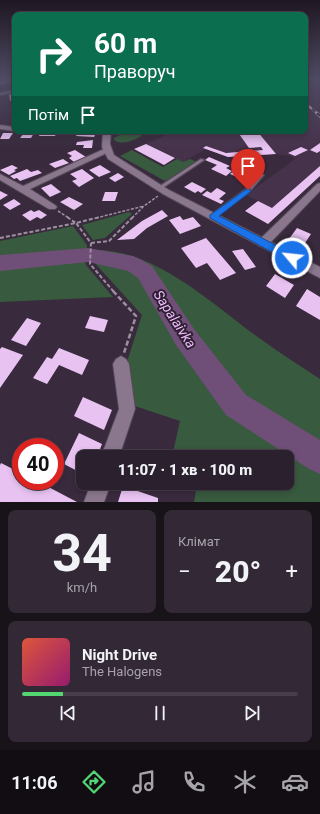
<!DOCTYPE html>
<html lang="uk">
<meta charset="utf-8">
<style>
body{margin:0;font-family:Roboto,sans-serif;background:#332836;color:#f1f3f6;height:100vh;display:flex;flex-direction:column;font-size:15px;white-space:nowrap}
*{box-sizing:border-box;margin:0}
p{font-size:13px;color:#a6a3aa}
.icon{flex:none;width:22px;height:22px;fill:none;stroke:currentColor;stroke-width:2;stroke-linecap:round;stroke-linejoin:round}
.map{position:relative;height:502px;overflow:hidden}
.side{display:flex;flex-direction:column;gap:8px;padding:8px;background:#181219;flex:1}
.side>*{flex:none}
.top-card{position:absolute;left:12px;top:12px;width:296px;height:122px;border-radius:8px;box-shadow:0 2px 6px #0003,0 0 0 1px #473e4a;background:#0b6e4f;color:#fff;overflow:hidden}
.speed{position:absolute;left:12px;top:438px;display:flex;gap:8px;font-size:20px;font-weight:700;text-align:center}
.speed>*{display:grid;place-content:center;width:52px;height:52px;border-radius:50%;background:#2b202e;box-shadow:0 2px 6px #0003,0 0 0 1px #473e4a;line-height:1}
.speed .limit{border:6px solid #d22;background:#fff;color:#111}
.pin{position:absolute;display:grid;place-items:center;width:34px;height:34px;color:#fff;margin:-41px -17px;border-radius:50% 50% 50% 0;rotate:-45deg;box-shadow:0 0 4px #0007}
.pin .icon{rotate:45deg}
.me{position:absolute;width:44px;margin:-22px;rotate:298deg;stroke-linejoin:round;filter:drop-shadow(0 0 3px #0008)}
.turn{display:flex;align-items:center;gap:14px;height:84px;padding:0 16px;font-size:18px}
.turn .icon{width:52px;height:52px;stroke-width:2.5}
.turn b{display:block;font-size:28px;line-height:34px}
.then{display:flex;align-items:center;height:38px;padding:0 16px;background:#0003;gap:8px;font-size:15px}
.big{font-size:30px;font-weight:800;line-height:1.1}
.side .tile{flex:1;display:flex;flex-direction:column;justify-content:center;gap:6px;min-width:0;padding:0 14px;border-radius:8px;background:#332836}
.side .dial{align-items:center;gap:0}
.dial b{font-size:52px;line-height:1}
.song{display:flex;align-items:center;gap:12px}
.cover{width:48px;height:48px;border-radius:6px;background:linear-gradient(135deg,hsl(10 70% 55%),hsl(320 70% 35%))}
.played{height:4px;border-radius:2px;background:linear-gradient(90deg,#53d672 15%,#473e4a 15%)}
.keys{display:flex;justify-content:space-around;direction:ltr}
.heat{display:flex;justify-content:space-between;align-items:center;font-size:22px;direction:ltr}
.side .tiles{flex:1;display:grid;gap:8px;grid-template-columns:1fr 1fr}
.tile:last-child{grid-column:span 2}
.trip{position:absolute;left:76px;top:450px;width:218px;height:40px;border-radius:8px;background:#2b202e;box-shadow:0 2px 6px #0003,0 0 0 1px #473e4a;font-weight:800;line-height:40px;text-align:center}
.menu{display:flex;height:64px;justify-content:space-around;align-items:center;background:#110d12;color:#a6a3aa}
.menu .icon{width:28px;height:28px}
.menu .selected{color:#53d672}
.menu b{font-size:18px;color:#f1f3f6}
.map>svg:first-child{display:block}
.built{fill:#46324b}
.green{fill:#385a3e}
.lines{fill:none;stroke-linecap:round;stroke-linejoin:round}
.river{fill:#6f4e77;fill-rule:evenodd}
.building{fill:#e8c3f2}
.lane-casing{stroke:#554858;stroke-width:2.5}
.street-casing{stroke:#554858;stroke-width:2}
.secondary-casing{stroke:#554858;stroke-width:2}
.path-far2{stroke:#9c909f;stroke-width:1.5;stroke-dasharray:3 1.5;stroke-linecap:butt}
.path-far1{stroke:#9c909f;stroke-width:2;stroke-dasharray:4 2;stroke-linecap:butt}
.path{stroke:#9c909f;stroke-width:2.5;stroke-dasharray:5 2.5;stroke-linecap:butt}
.lane{fill:#8a778e;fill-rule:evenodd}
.street{fill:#8a778e;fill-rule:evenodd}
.secondary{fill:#8a778e;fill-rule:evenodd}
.rail-far1-casing{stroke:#ded3e0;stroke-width:2}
.rail-casing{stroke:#ded3e0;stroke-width:3}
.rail-far1{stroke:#2f2033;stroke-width:1.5;stroke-dasharray:4.5;stroke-linecap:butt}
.rail{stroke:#2f2033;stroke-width:2;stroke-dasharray:5.5;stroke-linecap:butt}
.route{fill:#1a73e8;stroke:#114b97}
.labels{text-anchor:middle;stroke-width:4;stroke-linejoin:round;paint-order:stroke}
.near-water-label{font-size:14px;font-style:italic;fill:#f1bdfe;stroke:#2f2033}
</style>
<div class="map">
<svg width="320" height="502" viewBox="0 0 320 502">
<rect width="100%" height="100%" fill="#392a3d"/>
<!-- built -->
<path class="built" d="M305,78H320V176L280,212L246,195L295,159L291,156L276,154L228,157L206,149L183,162L146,144L170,133V131H305Z"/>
<!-- green -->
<path class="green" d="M120,135L140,134L142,136C133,140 123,146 114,140V138Z
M132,150L163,167L177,159L183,162L190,159L197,162L165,181L120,156Z
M129,212L132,214L105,238L93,240L82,225Z
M73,226L87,245V250C154,246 211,304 262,340C281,354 301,366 320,379V502H194L197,484L195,483H287V457H172L180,421L135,406L126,365L142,315L93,261H85L86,265L113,297L0,302V241Z"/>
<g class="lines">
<!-- river -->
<path class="river" d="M88,248L133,256L140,259L152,266L194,329L246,395L320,440V474L309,469L226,415L176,345L138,278L128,271L88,262L0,271V255Z"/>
</g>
<!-- building -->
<path class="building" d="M15,93V107H14L13,100L10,101L9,94Z
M91,131H97L94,137L76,136L77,134H90Z
M237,131H257L276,154L228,157L203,148L206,146L226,153L263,150L261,147L249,148Z
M41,132H57L55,136H39Z
M3,133H13L9,139H0Z
M24,133H34L31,138H20Z
M93,140L92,148H83L84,145H76L77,142Z
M320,143V151L317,153L310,150Z
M146,144L175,158L164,165L134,149Z
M301,147L308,150L295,156L288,153Z
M75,150L86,157L74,162L69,158L72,156L67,153Z
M209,157L230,166L226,168L232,171L226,176L211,169L217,165L205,160Z
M63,159L69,163L55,168L49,164Z
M253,161L264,166L258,170L247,165Z
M12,165L18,168L14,170L16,171L9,175L0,170Z
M100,165L111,172L99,177L89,170Z
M320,166V176L268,224L245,211L258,201L272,208Z
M27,169L31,172L38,170L42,173L20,181L17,178L14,179L10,176Z
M82,169L94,178L79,187L72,181L77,179L70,174Z
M236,169L248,174L242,179L230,174Z
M118,173L124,177L115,182L109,178Z
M192,182L206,189L201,193L198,191L195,193L184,187Z
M51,184L61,192L50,197L41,188Z
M217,188L226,193L219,199L224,201L221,204L202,195L207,191L211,193Z
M0,191L8,195L0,200Z
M105,192H118L115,201H102Z
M69,197L83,204L74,210L60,202Z
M14,199L21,204L10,210L3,205Z
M31,210L34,212L39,210L47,215L41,219L37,217L30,221L22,215Z
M162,210L168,216L147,228L134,239L117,240L142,221Z
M180,216L183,220L193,217L201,226L180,234L169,220Z
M297,228L311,234L303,246L289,239Z
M206,238L236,273L220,280L207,263L196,268L181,248Z
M243,249L256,267L245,270L232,251Z
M275,274L294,285L285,298L266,286Z
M307,289L320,297V320L296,306Z
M90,316L108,320L104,332L85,328Z
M27,318L41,323L26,346L11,340Z
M2,347L23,355L0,388V349Z
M59,348L89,360L82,375L59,365L47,384L33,378L47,357L52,359Z
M83,397L112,410L104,430L74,416Z
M79,433L102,444L97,457H83V474L64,464Z
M1,463L21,473V481H37L77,502H0V465Z
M123,486L158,498V502H118Z"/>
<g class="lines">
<defs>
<path id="lane" d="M15,90V92L0,95V93Z
M141,131H145V132L142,133Z
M201,159L204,160L161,189H159L157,188Z
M261,174H262L264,175L250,191L215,217H211V215L246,189Z"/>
<path id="street" d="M11,78H15V80L0,85V81Z
M0,125L15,127V131L0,129Z
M104,149H107L111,151L30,189L55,205L57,207L55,209H49L0,180V174L23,186Z
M320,183V191L267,246H259L258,243L259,240L317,184Z
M121,356L126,359L129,364L135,409L119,457H101L119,409L113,364L116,359Z
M91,483H111L104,502H84Z"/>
<path id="secondary" d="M103,131H111L110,144L114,155L169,190L320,267V278L163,194L108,159L102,147Z"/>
</defs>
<!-- lane casing -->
<use href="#lane" class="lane-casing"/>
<!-- street casing -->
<use href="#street" class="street-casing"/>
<!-- secondary casing -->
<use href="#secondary" class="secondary-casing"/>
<!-- path-far2 -->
<path class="path-far2" d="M58,211L69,218
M96,218L144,206
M132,218L144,206L158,196"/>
<!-- path-far1 -->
<path class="path-far1" d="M67,217L76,223L100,217
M0,238L76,223L91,243L90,264L114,292
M91,243L109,241L133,217"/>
<!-- path -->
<path class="path" d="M113,291L136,316L124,353"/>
<!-- lane -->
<use href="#lane" class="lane"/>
<!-- street -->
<use href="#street" class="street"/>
<!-- secondary -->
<use href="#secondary" class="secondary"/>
<defs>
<path id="rail-far1" d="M305,103L318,114"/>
<path id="rail" d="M317,113L320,116"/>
</defs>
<!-- rail-far1 casing -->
<use href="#rail-far1" class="rail-far1-casing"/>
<!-- rail casing -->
<use href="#rail" class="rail-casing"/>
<!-- rail-far1 -->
<use href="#rail-far1" class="rail-far1"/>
<!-- rail -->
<use href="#rail" class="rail"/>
</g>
<!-- sky -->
<linearGradient id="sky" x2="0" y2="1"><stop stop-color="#1f1722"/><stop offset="0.53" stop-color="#4e4a62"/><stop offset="1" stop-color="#4e4a62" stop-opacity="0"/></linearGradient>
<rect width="320" height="148" fill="url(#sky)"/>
<!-- route -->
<path class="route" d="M248,188L251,190L250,192L219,216L295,255L296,258L295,261H288L210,218V215Z"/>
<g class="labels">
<!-- near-water labels -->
<g class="near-water-label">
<text transform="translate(175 319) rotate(57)" y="5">Sapalaivka</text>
</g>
</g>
</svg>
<div class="speed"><div class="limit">40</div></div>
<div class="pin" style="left:248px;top:190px;background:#d93025"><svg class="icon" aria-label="arrive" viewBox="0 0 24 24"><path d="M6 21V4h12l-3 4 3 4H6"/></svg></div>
<svg class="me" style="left:292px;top:258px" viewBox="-20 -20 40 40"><circle r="17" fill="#1a73e8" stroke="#fff" stroke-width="3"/><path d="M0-11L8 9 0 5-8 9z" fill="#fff"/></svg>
<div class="trip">11:07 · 1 хв · 100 m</div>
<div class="top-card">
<div class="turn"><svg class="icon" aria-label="right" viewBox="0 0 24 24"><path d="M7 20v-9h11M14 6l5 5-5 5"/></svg><div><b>60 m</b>Праворуч</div></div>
<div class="then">Потім<svg class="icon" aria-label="arrive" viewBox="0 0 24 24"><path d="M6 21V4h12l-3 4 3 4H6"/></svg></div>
</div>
</div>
<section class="side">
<div class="tiles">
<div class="tile dial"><b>34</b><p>km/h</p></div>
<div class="tile"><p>Клімат</p>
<div class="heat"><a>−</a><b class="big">20°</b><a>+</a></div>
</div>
<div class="tile">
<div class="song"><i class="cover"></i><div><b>Night Drive</b><p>The Halogens</p></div></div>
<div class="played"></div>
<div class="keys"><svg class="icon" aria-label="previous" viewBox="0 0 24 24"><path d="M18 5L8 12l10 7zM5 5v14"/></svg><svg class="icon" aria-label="pause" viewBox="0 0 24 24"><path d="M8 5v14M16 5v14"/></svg><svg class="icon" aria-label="next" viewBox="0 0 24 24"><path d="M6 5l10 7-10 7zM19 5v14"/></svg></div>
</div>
</div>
</section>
<nav class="menu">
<b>11:06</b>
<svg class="icon selected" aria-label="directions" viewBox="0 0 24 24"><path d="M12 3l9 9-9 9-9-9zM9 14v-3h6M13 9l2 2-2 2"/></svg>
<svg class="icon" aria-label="music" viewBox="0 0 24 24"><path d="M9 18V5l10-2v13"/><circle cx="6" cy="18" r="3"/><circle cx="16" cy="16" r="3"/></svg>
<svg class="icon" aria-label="phone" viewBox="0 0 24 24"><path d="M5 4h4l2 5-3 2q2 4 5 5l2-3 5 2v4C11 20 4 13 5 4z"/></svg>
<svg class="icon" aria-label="climate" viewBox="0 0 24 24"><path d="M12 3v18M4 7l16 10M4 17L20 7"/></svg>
<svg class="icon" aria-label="car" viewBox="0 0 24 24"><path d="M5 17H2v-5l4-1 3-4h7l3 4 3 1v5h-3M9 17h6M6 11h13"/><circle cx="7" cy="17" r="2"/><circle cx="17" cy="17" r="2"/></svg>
</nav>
